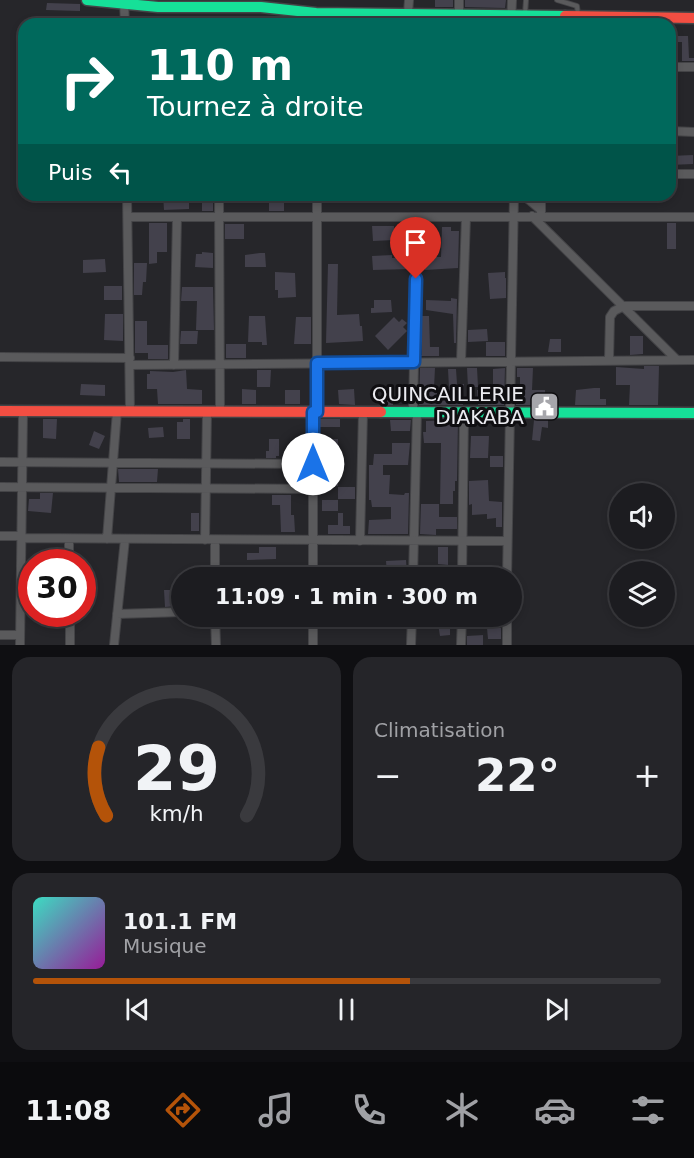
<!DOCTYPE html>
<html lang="fr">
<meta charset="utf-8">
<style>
body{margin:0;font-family:"DejaVu Sans",sans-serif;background:#252529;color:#f1f3f6;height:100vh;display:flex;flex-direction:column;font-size:22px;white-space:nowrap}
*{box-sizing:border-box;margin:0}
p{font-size:20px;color:#a0a1a5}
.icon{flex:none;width:33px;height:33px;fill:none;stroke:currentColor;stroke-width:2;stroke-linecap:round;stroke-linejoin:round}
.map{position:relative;height:645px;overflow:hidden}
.sheet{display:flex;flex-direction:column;gap:12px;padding:12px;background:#0f0f12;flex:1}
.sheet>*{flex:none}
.top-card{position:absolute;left:18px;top:18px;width:658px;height:183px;border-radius:18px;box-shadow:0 3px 9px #0003,0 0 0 2px #3a3a3e;background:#00695c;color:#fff;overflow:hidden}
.controls{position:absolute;left:609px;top:483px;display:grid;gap:12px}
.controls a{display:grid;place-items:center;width:66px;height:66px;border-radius:50%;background:#1c1c20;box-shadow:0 3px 9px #0003,0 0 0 2px #3a3a3e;font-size:30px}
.speed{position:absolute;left:18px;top:549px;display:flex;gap:12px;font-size:30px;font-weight:700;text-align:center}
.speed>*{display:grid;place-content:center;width:78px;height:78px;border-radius:50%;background:#1c1c20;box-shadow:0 3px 9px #0003,0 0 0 2px #3a3a3e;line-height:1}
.speed .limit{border:9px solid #d22;background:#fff;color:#111}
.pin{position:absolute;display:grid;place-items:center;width:51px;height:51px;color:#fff;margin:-62px -26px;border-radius:50% 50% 50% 0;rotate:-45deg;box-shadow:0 0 6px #0007}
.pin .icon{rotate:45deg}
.me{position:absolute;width:66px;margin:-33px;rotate:0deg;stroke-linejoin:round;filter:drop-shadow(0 0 4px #0008)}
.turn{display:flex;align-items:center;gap:21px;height:126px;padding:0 30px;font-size:27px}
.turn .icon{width:78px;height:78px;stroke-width:2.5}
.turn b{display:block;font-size:42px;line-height:51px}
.then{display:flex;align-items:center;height:57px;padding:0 30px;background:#0003;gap:12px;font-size:22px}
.big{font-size:45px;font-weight:700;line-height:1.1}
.sheet .widget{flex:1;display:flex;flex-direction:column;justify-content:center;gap:9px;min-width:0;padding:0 21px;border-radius:18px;background:#252529}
.sheet .dial{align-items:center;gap:0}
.dial svg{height:156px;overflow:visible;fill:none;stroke:#3a3a3e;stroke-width:7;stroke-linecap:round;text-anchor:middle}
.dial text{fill:#f1f3f6;stroke:none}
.song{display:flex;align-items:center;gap:18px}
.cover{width:72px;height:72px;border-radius:9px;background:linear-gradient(135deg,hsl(170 70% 55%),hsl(300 70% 35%))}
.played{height:6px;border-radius:3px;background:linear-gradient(90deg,#b45309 60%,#3a3a3e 60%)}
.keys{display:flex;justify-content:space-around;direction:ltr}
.heat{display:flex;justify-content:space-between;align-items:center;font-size:33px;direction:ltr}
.sheet .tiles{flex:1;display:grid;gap:12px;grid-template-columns:1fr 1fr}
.widget:last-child{grid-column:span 2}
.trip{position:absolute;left:171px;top:567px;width:351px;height:60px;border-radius:30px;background:#1c1c20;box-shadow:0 3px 9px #0003,0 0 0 2px #3a3a3e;font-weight:700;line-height:60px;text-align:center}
.dock{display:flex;height:96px;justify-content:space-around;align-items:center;background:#0b0b0d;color:#a0a1a5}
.dock .icon{width:42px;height:42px}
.dock .current{color:#b45309}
.dock b{font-size:27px;color:#f1f3f6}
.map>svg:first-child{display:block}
.building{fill:#43414c}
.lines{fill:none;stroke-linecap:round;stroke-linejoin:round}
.lane-casing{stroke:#444447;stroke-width:6}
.street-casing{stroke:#444447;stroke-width:10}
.fast-casing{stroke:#444447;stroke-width:13}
.jam-casing{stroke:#444447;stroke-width:13}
.lane{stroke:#5a5a5c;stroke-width:4}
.street{stroke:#5a5a5c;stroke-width:8}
.fast{stroke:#16e098;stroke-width:10}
.jam{stroke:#f24e42;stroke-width:10}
.route-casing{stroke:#114b97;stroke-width:15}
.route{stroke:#1a73e8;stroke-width:10}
.labels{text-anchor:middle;stroke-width:6;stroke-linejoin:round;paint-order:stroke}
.poi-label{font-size:20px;fill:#ebebf0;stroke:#0f0e11;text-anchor:end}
</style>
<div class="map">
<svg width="694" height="645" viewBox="0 0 694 645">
<rect width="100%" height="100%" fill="#26262a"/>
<!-- building -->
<path class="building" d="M435,0H453V7H435Z
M465,0H506L505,8L465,7Z
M47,3L80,4V11L46,10Z
M678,36H688L689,58H694V61H682V42H678Z
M693,155V164L670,165V156Z
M163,195H189V209L164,210Z
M202,195H213V211H202Z
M273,195H284V211H269V203H274Z
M149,223H167V252H157V263L149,264Z
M667,223H676V249H667Z
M225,224H244V239H225Z
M372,226H394V240L373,241Z
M442,227H451V231H459L458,268L425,270V257H441Z
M202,252L213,253V268L195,267L196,254H202Z
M260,253H265L266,267H245V255Z
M392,255V258L410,257V269L373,270L372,256Z
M105,259L106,272L83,273V260Z
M134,263H147L146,282H143L142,295H134Z
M328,264H338L337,315L359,314L360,326H362L363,341L326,343Z
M275,272L295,273L296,297L278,298V290H275Z
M505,272V278H506V298L490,299L488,273Z
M104,286H122V300H104Z
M182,287H213L214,330H196L197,301H181Z
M451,298L457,299L456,343H454L453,314L426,310V300L451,301Z
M374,300H391L392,312L371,313V308H374Z
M105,314H123V341L104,340Z
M249,316H265L267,345H262V342H248Z
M421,316H429L430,347H439V356H420L422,355Z
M296,317H311V344H294Z
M394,317L399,322L402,319L407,323L403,327L407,331L388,350L375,336Z
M135,321H147V345H168V359H148V353H135Z
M487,329L488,341L468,342V330Z
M181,331H198L197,344H180Z
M630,336H643V354L630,355Z
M550,339H561V352H548Z
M486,342H505V356H486Z
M226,344H246V358H226Z
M644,366H659L658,405H629L630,385H616V367L644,369Z
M420,368H435L434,388H449L448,369H456L457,384H464L463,405H419Z
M467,368H477L478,387H468Z
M505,368L504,405H478L477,390L493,389V369Z
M517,368H533L532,390H545V405H516V399H520V377H517Z
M186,370L187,389L202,390V404H158L157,389H147V374H150V371L173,372Z
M257,370H271L270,387H257Z
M81,384L105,385V396L80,395Z
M594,388H600V399H606V405H575L576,390Z
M242,389L256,390V404H242Z
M354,389L355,405L339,404L338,390Z
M381,389H393V405H382Z
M285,390H300V404H285Z
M43,419H57L56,439L43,438Z
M183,419H190V439H177V422H183Z
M319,419H340V427H319Z
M390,420H411L410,431H391Z
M458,420L457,481H455V491H453V504H440L441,443H424L423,432H426V421Z
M534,420H548V428L542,427L540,441L532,440Z
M163,427L164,437L149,438L148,428Z
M94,431L105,436L99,449L89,445Z
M471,436H489L488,458H470Z
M269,439H279V456H276V458H266V451H269Z
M324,439H338V450H325Z
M392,443H410L408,465H383V475H390L389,494L404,495L405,493H409L408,534H368L369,520L391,519V507H372L371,500H369V465H373L374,454H392Z
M490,456H503V467H490Z
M118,469H158L157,482H119Z
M319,475H338V486H319Z
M488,480L489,501L502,502V527H496V518L487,519V514L472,515V504L469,505V481Z
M338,487H355V499H338Z
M40,493H53L51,513L28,511L29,499H40Z
M272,495H291V515H294L295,532H281L280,505H272Z
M322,500H338V511H322Z
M421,504H439V517H457V529H436V535L420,534Z
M191,513H199V531H191Z
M338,513H343V526H350V534H328V525H338Z
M259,547H276V559L247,560V553H259Z
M438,547H448V565L438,564Z
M406,560L407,574L387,576L386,561Z
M164,590H177V606L165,607Z
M199,616H209V626H197L196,617Z
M450,617V635L440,636L437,618Z
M487,628H501V639H488Z
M483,635V645H467V636Z"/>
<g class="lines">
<defs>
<path id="lane" d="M557,0L577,6L578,15
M525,15L526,0"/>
<path id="street" d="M124,3L125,24
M408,13L409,0
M459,15V0
M511,24L512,0
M670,67H694
M670,131L694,132
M670,174H694
M127,195L130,411
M219,195L220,412
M523,195L541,210
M541,212V195
M532,216L677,360
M128,217H694
M0,357L130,358
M609,360L610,317L614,311L624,306H694
M461,362L466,217
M130,365L694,360
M174,365L177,217
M313,412V578
M317,412V195
M413,412L417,217
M0,462L313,464
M0,487L313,489
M0,536H21
M21,538L506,541
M69,539V562
M107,539L117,411
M205,540L207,412
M215,540V578
M360,541L363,412
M413,578L417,412
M462,578L464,413
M507,578L514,195
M70,614V645
M117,614L182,612
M215,616L216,645
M507,616V645
M0,635H16
M20,645L23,411
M114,645L125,539
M313,645V616
M411,645L412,616
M461,645L462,616"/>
<path id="fast" d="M87,0L158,7H261L316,13L565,16
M381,412L694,413"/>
<path id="jam" d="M565,16L694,18
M0,411L381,412"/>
</defs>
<!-- lane casing -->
<use href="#lane" class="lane-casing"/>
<!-- street casing -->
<use href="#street" class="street-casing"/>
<!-- fast casing -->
<use href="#fast" class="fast-casing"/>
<!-- jam casing -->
<use href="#jam" class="jam-casing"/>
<!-- lane -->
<use href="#lane" class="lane"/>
<!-- street -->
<use href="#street" class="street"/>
<!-- fast -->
<use href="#fast" class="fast"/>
<!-- jam -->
<use href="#jam" class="jam"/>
</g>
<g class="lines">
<defs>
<path id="route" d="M313,464V412H317V363L414,362L416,279"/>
</defs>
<!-- route casing -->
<use href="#route" class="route-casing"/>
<!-- route -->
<use href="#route" class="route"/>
</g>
<!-- icons -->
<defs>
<symbol id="civic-square" viewBox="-11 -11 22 22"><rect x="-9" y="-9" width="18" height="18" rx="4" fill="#a6a6ab" stroke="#0f0e11"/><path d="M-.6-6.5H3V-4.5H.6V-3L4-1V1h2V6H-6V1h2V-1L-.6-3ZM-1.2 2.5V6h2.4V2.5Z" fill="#fff"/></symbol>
</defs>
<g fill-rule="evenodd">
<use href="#civic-square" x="528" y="390" width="33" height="33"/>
</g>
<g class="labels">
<!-- poi labels -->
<g class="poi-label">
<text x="524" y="401">QUINCAILLERIE<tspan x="524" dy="23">DIAKABA</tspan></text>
</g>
</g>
</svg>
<div class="controls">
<a><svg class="icon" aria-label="sound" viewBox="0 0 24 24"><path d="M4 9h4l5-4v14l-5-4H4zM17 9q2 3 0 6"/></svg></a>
<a><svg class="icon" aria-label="layers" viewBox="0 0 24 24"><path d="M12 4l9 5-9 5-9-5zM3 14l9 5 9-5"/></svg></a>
</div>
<div class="speed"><div class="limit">30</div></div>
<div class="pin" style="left:416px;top:279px;background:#d93025"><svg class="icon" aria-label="arrive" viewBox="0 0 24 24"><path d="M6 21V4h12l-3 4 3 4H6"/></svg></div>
<svg class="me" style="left:313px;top:464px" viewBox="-20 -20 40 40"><circle r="19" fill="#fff"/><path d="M0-13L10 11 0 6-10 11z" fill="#1a73e8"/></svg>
<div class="trip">11:09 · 1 min · 300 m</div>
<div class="top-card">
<div class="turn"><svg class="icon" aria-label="right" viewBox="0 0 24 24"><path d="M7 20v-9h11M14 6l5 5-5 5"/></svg><div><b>110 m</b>Tournez à droite</div></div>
<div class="then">Puis<svg class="icon" aria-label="left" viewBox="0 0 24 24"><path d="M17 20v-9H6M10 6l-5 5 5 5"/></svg></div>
</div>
</div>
<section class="sheet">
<div class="tiles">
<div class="widget dial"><svg viewBox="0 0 100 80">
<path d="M14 69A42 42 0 1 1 86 69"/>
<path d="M14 69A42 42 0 0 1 10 34" stroke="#b45309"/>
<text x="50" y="56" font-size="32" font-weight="700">29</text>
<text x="50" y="72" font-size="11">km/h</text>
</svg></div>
<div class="widget"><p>Climatisation</p>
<div class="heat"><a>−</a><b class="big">22°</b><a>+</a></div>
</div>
<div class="widget">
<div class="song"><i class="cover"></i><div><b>101.1 FM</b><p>Musique</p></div></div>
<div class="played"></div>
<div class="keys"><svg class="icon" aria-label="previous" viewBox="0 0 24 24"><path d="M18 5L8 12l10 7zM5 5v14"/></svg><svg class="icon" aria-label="pause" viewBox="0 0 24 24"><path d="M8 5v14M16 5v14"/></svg><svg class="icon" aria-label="next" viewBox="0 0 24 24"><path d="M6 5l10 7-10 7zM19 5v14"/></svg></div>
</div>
</div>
</section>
<nav class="dock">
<b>11:08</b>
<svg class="icon current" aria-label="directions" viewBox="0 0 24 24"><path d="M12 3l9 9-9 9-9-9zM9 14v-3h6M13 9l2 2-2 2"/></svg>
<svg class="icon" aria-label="music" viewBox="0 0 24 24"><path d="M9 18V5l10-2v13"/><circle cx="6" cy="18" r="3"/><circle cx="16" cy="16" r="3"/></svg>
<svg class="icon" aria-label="phone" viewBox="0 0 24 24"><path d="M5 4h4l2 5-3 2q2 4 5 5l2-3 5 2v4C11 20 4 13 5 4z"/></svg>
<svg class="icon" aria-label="climate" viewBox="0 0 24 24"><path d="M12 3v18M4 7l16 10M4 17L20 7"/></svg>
<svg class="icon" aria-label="car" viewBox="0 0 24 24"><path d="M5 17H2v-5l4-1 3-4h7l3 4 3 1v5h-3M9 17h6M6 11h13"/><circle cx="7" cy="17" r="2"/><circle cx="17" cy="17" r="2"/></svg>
<svg class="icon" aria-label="filters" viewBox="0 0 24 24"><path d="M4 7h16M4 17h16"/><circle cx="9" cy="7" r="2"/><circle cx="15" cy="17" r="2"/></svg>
</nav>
